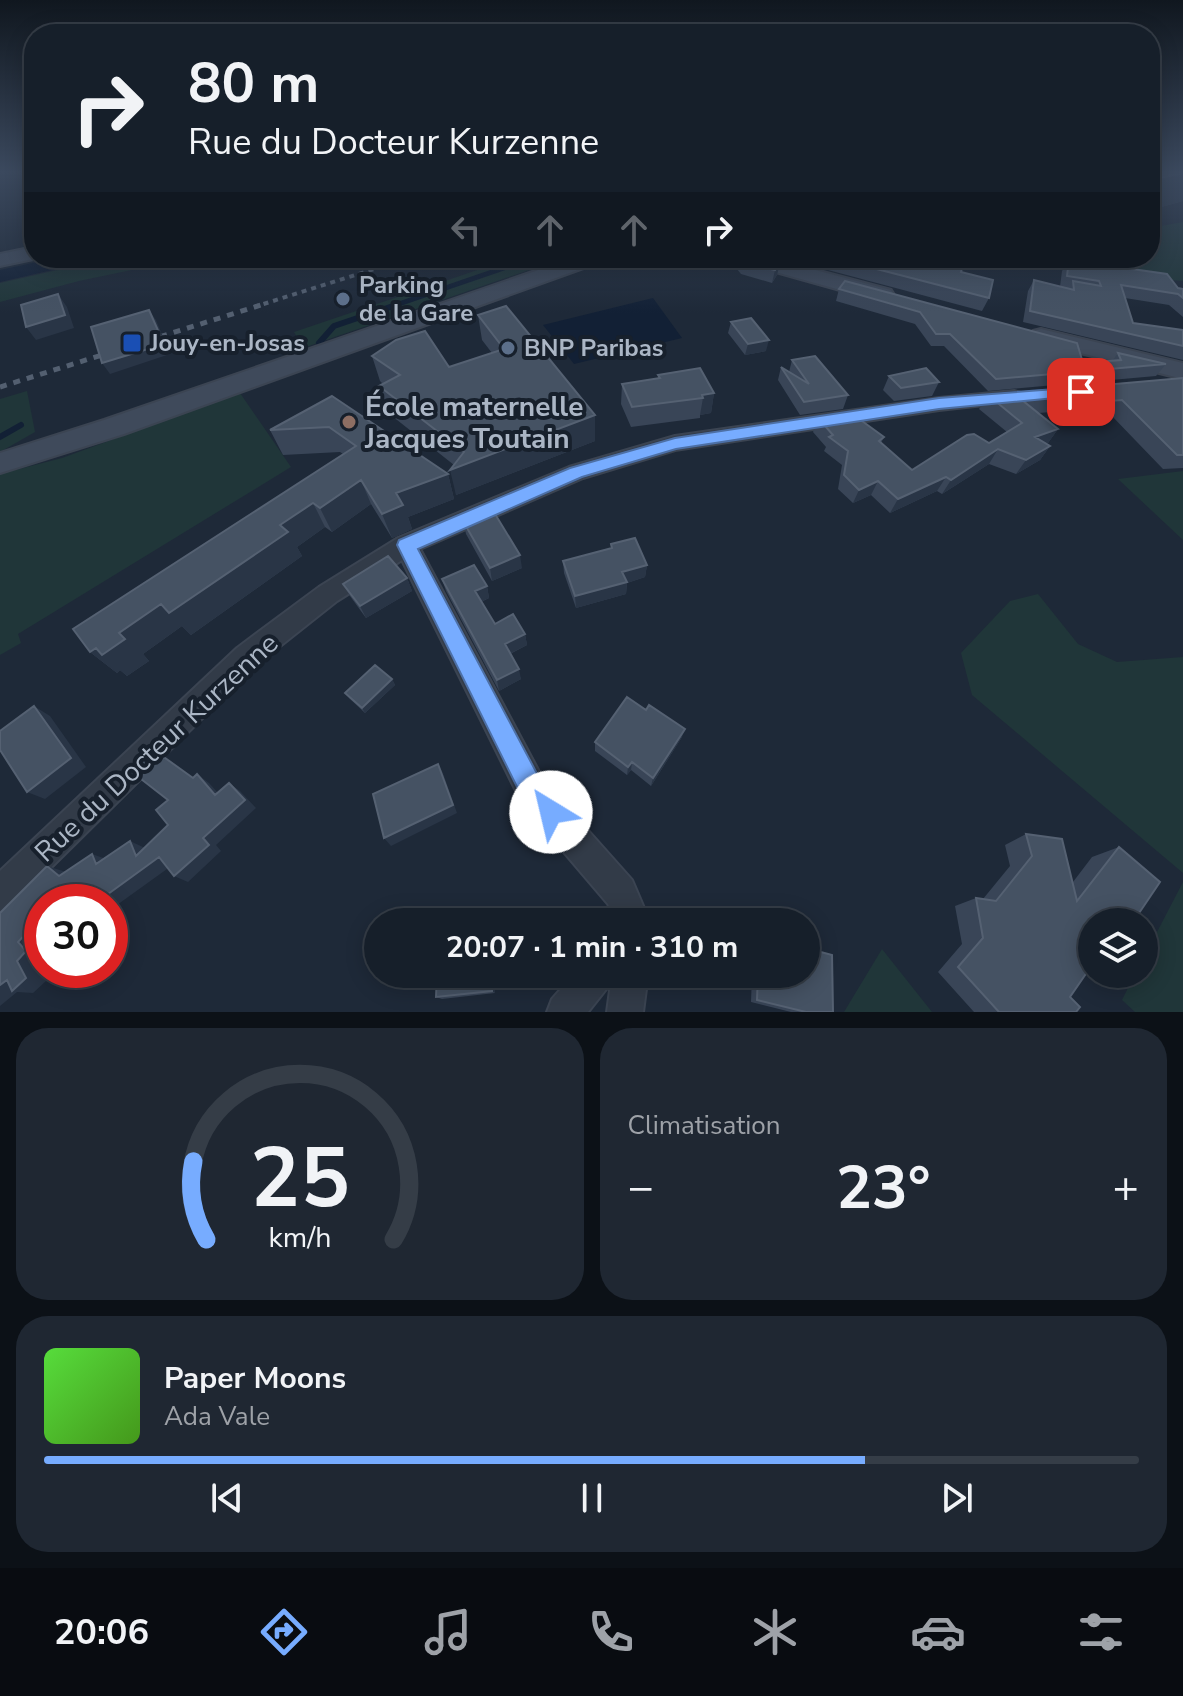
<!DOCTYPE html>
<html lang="fr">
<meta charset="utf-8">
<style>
body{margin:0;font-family:"Nunito Sans",sans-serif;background:#1f2732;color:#f1f3f6;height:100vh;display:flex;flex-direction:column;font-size:30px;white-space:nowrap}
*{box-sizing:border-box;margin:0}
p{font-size:26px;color:#9ea2a8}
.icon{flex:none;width:44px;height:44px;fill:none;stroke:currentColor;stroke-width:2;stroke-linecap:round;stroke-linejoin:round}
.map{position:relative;height:1012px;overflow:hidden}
.details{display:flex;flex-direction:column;gap:16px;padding:16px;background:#0c1117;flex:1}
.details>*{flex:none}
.guide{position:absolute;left:24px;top:24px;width:1136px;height:244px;border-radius:32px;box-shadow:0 4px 20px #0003,0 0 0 2px #353d47;background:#161f2a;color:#f1f3f6;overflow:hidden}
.fabs{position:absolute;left:1078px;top:908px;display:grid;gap:16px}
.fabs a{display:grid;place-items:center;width:80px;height:80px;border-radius:50%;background:#161f2a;box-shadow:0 4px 20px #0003,0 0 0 2px #353d47;font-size:40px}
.speed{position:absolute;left:24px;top:884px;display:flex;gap:16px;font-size:40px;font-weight:700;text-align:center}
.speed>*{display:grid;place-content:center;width:104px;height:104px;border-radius:50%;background:#161f2a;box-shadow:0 4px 20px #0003,0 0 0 2px #353d47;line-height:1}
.speed .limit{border:12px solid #d22;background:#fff;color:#111}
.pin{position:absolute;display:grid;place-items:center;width:68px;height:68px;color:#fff;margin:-34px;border-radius:16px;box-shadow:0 4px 12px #0006}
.me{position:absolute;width:88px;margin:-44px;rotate:324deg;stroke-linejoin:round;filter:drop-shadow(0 0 6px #0008)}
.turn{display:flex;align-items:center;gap:28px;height:168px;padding:0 32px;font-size:36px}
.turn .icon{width:104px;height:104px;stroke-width:2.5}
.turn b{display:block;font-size:56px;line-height:68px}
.lanes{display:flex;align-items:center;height:76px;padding:0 32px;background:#0003;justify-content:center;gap:40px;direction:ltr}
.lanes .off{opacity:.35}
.big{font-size:60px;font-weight:700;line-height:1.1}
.details .widget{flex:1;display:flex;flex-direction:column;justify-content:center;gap:12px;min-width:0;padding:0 28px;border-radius:32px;background:#1f2732}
.details .dial{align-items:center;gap:0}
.dial svg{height:208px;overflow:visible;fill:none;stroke:#353d47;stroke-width:7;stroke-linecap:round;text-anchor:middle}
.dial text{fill:#f1f3f6;stroke:none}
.song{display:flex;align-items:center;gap:24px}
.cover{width:96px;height:96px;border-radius:12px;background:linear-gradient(135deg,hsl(110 70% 55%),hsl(100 70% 35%))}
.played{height:8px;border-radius:4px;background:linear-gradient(90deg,#77acff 75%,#353d47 75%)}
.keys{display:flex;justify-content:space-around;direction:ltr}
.heat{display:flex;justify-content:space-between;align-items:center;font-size:44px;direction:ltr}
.details .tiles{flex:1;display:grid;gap:16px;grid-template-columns:1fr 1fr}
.widget:last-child{grid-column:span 2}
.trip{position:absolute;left:364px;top:908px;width:456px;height:80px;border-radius:40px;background:#161f2a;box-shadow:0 4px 20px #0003,0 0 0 2px #353d47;font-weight:700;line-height:80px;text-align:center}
.tab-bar{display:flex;height:128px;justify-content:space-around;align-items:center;background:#090c11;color:#9ea2a8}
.tab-bar .icon{width:56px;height:56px}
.tab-bar .on{color:#77acff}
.tab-bar b{font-size:36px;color:#f1f3f6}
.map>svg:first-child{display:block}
.green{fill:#203639}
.water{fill:#122035}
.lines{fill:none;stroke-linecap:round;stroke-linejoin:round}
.stream-far1{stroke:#122035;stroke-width:5}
.stream{stroke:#122035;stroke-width:6}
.street-casing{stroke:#3b4452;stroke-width:4}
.secondary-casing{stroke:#3b4452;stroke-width:4}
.street{fill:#323b48;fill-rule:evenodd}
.secondary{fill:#3f4a5b;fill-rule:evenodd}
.rail-far1{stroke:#535f70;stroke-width:4;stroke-dasharray:5 5;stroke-linecap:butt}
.rail{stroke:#535f70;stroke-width:5;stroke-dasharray:7 7;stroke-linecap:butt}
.wall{fill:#394557}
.shaded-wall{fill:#293546}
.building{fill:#455263;stroke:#556172;stroke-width:2}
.route{fill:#77acff;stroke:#4d70a6;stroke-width:2}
.service-dot{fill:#5c6f8a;stroke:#17202c;stroke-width:3}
.transit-dot{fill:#1a4fb4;stroke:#17202c;stroke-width:3}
.education-dot{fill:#8d6e63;stroke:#17202c;stroke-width:3}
.labels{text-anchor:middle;stroke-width:8;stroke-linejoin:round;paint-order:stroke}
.far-poi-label{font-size:24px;font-weight:bold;fill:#abb6c5;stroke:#17202c;text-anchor:start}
.poi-label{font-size:28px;font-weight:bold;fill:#abb6c5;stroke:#17202c;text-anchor:start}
.street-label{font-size:28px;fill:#abb6c5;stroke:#17202c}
</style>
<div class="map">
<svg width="1183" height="1012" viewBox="0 0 1183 1012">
<rect width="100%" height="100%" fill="#1e2938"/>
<!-- green -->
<path class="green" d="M1183,222V281L1132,277L1000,258H1150V228Z
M110,258H189L79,281L0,302V283Z
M513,258H564L303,348L294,332Z
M27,391L35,432L0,452V399Z
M240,393L291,467L18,634L21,643L0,655V474L62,458Z
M1183,471V540L1118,479Z
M1038,594L1078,644L1117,662L1183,657V873L972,695L961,653L1010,601Z
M1183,882V1012H1135L1122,1000L1135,974H1144V957Z
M882,949L932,1012H844Z"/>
<!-- water -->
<path class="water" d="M56,258H105L0,282V270Z
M653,298L682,338L574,364L543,325Z"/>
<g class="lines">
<!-- stream-far1 -->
<path class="stream-far1" d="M390,307L533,258"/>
<!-- stream -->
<path class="stream" d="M319,343L334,326L396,305
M0,437L21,425"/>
<defs>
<path id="street" d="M1014,391L1021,393L1023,397L1021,401L939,410L675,450L583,478L420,549L544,781L632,880L650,922H616L608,904L522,803L402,560L337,601L255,666L12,906L0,911V871L237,648L319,587L398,538L569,467L675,436L939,398Z
M574,974H648L643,1012H607L611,983L588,1012H547L552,999Z"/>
<path id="secondary" d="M34,247V258H38L0,266V254Z
M573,258H603L600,262L124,434L0,473V453L104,420Z
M737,258H770L891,290L894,295L883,302L740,262Z
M1041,329L1183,363V379L1033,341L1029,336L1033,331Z"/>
</defs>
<!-- street casing -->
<use href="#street" class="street-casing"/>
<!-- secondary casing -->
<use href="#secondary" class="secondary-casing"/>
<!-- street -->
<use href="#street" class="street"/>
<!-- secondary -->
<use href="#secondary" class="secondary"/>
<!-- rail-far1 -->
<path class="rail-far1" d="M254,307L409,258"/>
<!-- rail -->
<path class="rail" d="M0,387L261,305"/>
</g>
<!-- wall -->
<path class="wall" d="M1150,171H1183V201L1150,210Z
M728,258H763L780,263L777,275L772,283L741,274Z
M783,258H965L961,272L989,298L982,311Z
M1069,260L1183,289V317L1169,305L1125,298L1133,323L1183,330V360L1023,322L1028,291L1034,280L1060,287L1062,271Z
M845,281L1083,363L1113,360L1118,353L1166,364L1156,376L988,391L944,346H931L915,324L836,301L839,289Z
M478,315L595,441L456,495L454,465L387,412L379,386L383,384L380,381L372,356L449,367L492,353L482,340Z
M731,322L766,351L745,355L728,333Z
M792,360L848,395L843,409L800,415L778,380L781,367L789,372Z
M658,375L714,393L711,413L700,415V418L631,427L621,404L622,384L658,378Z
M889,376L939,382L932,396L894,401L883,390Z
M1183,378V468L1163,469L1110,414L1084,416L1079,410L1038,413L1058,429L1048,443H1046L1050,446L1040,460L1016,474L989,464L942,494L937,491L890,513L871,495L853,503L838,489L842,465L824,451L826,447L813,432L818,418L884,437L881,443L912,470L989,443L1007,432L979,409L988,395Z
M332,396L448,474L454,499L408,517L412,529L392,538L371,504L332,532L325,527L297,547L302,556L191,635L182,626L143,654L149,661L127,676L120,670L117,673L90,652L343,454L340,452L283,455L270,430Z
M463,521L522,568L492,581L466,534Z
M611,544L647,565L645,577L627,583L626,594L576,608L564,573L563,561L611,548Z
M407,578L412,591L366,618L350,596L343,584Z
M442,579L487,586L489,598L481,602L495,624L525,634L527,645L510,654L521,679L499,691L446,591Z
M392,679L395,685L365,713L349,698L345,693Z
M682,737L651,786L631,770L627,775L595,751V742Z
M1026,834L1073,882L1092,857L1119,847L1133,922H1092L1070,997L1076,1012H974L938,972L962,944L955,906L976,898L983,899L1010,866L1005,845Z
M495,974V993L442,999L436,997Z
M752,974H806L833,1012H791L751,1002Z"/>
<!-- shaded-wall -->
<path class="shaded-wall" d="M1183,173V201L1150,210V194L1160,178Z
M780,263L777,275L772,283L775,270Z
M58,294L67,307L74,328L36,340L26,327Z
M149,310L156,320L170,354L110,374L102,363Z
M769,340L766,351L745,355L748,344Z
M714,393L711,413L700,415L703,398L702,395Z
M595,415V441L456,495L450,470Z
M1058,429L1048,443L1025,451L1035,437Z
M1050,446L1040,460L1016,474L1026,460Z
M998,449L989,464L942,494L951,480Z
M448,474L454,499L408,517L412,529L392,538L382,514L396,493Z
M946,477L937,491L890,513L898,499Z
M361,480L371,504L332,532L320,508Z
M878,481L871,495L853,503L859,490Z
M313,503L325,527L297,547L302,556L191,635L169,613L280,525Z
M520,555L522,568L492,581L490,568Z
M647,565L645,577L627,583L626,594L576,608L575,596L622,572Z
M407,578L412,591L366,618L360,606Z
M487,586L489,598L478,603L475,591Z
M161,604L182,626L143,654L149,661L127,676L120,670L117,673L90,652Z
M525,634L527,645L507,655L505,644Z
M519,669L521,679L499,691L497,680Z
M392,679L395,685L365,713L362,708Z
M34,706L50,716L86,767L45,799L27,792Z
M685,729L682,737L651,786L653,778Z
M632,762L631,770L627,775L628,767Z
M438,764L443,773L457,813L391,846L384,838Z
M197,774L209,783L227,803L215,795Z
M229,783L240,791L256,808L216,845L221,851L188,882L174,876L203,838Z
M130,841L145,848L136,856Z
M92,854L109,860L96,864Z
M159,857L174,864L110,910V902H97Z
M47,866L66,872L59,876Z
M70,887L79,902H56Z
M42,916V942L38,946L42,950V959L38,964L46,981L33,993L17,992L0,1006V985L17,961L18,942Z
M492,974H495V993L492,991Z"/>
<!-- building -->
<path class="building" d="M1150,171H1183V173L1160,178L1150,174Z
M740,258H763L780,263L775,270L743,262Z
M834,258H965L961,272L993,280L989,298Z
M1069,260L1167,274L1178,288L1183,289V298L1178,294L1121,285L1133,323L1183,330V346L1030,311L1034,280L1074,290L1073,281L1101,286L1099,281L1067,276Z
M845,281L1077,343L1083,363L1121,360L1118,353L1166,364L996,379L950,334H936L920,312L839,289Z
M58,294L65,315L26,327L21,305Z
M506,306L595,415L450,470L464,452L379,386L400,375L372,356L396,340L425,331L449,367L504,349L478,315Z
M149,310L164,344L102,363L91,327Z
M751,318L769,340L748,344L731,322Z
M815,356L848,395L804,402L781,367L809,384L792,360Z
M700,368L714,393L702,395L703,398L632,407L622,384L660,378L658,375Z
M926,368L939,382L901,388L889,376Z
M1183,378V455H1177L1122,400L1095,402L1090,396L1022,400L1058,429L1035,437L1050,446L1026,460L998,449L951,480L946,477L898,499L878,481L859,490L844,475L848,451L829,437L833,435L818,418L851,413L884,437L879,441L912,470L967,435L974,434L989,443L1022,423L988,395L1013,393L1018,397L1014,393Z
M332,396L448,474L396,493L403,505L382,514L361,480L320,508L313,503L280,525L288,532L169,613L161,604L119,633L125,639L102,655L96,648L90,652L73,629L356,446L329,427L270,430Z
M492,509L520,555L490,568L463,521Z
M635,538L647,565L622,572L627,582L575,596L563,561L612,548L611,544Z
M388,556L407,578L360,606L343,584Z
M474,565L487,586L475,591L495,624L513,614L525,634L505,644L519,669L497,680L442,579Z
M375,665L392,679L362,708L345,693Z
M627,697L646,710L649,705L685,729L653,778L632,762L628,767L595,742Z
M34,706L71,758L27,792L0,750V731Z
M154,750L193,778L197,774L215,795L229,783L245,800L203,838L209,845L174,876L159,857L97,902H75L70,887L56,902H42V916L18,942L26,951L17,961L26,978L12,991L7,980L0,985V913L47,866L59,876L92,854L96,864L130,841L136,856L168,825L156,810L168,800L132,772Z
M438,764L453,805L384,838L373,794Z
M1026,834L1062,839L1077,901L1119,847L1160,882L1133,922H1126L1123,919L1121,922H1092V965L1070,997L1080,1007L1076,1012H999L958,967L983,938L976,898L996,901L1032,856Z
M532,913V922H441Z
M806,948L832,955L833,1012H806L757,1000L758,974H806Z
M437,974H492V991L436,997Z"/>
<!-- sky -->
<linearGradient id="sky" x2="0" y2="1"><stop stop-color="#10171f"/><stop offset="0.55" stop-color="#3b495e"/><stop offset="1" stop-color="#3b495e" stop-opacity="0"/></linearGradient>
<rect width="1183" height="313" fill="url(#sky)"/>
<!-- route -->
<path class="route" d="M1081,387L1089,392L1086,395L939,409L676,449L582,477L418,549L542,783L563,812L560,821L551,825L542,821L524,801L397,545L399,540L570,468L675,438L939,398Z"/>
<!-- markers -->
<g class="service-dot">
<circle cx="343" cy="299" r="8"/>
<circle cx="508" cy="348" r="8"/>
</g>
<rect class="transit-dot" x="122" y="333" width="20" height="20" rx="4"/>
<circle class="education-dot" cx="349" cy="422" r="8"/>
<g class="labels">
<!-- far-poi labels -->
<g class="far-poi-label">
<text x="359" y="293">Parking<tspan x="359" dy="28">de la Gare</tspan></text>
<text x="150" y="351">Jouy-en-Josas</text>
<text x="524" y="356">BNP Paribas</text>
</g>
<!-- poi labels -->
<g class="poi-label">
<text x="365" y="416">École maternelle<tspan x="365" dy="32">Jacques Toutain</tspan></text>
</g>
<!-- street labels -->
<g class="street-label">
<text transform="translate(156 747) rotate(-43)" y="10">Rue du Docteur Kurzenne</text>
</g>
</g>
</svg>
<div class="fabs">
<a><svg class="icon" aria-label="layers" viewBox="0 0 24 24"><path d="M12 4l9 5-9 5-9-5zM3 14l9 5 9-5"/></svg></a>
</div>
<div class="speed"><div class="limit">30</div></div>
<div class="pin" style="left:1081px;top:392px;background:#d93025"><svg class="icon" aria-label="arrive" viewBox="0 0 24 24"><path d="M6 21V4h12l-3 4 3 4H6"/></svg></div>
<svg class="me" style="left:551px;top:812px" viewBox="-20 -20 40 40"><circle r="19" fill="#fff"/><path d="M0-13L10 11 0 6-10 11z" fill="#77acff"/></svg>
<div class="trip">20:07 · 1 min · 310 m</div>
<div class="guide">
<div class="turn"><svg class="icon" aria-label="right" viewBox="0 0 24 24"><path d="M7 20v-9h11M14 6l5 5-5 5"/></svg><div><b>80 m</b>Rue du Docteur Kurzenne</div></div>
<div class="lanes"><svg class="icon off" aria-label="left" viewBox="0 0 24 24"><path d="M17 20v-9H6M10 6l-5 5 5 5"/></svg><svg class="icon off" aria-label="ahead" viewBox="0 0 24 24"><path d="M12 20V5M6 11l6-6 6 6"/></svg><svg class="icon off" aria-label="ahead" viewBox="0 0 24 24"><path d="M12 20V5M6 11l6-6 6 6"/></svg><svg class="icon" aria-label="right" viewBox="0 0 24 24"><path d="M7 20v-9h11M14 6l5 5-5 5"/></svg></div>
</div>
</div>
<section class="details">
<div class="tiles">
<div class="widget dial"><svg viewBox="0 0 100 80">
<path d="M14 69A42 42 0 1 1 86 69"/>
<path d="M14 69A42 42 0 0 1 9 39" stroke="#77acff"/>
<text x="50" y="56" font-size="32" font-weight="700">25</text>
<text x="50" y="72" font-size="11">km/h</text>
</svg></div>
<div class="widget"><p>Climatisation</p>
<div class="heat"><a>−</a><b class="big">23°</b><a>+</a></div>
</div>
<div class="widget">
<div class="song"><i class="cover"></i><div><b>Paper Moons</b><p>Ada Vale</p></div></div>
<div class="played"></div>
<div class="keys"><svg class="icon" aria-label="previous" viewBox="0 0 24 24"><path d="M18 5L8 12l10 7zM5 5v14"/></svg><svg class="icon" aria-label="pause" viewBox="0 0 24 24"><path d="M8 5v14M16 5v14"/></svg><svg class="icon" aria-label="next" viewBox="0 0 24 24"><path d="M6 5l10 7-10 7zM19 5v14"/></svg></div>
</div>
</div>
</section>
<nav class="tab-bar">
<b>20:06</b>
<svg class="icon on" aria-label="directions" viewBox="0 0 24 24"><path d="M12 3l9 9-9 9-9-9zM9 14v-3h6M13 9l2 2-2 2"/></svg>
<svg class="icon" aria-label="music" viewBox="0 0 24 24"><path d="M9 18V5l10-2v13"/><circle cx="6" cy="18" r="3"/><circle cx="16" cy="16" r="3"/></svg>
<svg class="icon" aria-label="phone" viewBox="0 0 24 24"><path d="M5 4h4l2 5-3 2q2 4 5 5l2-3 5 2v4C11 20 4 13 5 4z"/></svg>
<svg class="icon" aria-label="climate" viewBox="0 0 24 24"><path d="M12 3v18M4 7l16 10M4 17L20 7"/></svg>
<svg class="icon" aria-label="car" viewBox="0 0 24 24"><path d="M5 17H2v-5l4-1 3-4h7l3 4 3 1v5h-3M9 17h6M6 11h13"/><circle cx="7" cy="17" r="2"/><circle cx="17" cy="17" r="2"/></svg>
<svg class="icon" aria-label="filters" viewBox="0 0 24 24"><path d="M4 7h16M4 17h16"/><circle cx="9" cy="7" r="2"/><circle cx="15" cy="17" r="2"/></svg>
</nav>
